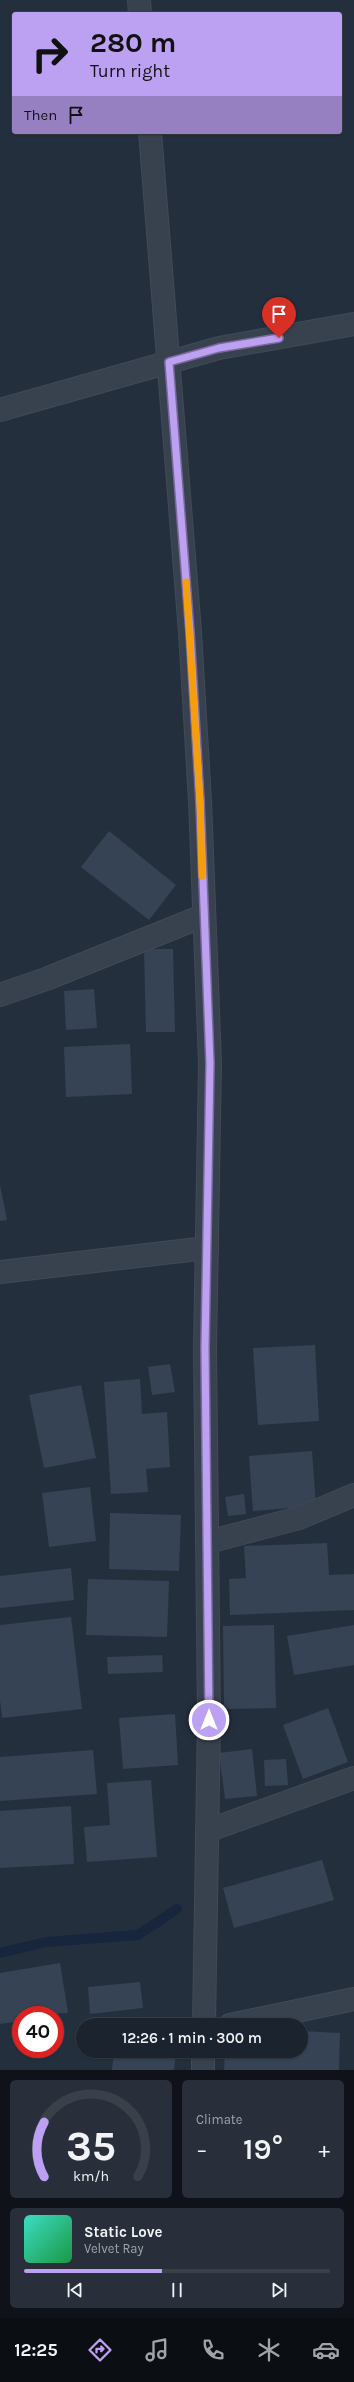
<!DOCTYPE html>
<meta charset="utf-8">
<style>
body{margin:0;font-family:Karla,sans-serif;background:#282f3a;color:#f1f3f6;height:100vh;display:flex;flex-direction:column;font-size:15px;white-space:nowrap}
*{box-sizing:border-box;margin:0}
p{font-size:13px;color:#a0a4aa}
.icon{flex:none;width:22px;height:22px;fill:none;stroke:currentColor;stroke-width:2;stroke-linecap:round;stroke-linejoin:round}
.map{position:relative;height:2070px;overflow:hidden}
.drawer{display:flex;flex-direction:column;gap:10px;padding:10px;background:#0f1319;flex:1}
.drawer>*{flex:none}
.banner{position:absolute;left:12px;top:12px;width:330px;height:122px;border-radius:4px;box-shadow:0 1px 3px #0004,0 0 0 1px #39404a;background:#bca0f2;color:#111;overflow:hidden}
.speed{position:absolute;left:12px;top:2006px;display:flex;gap:8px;font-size:20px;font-weight:700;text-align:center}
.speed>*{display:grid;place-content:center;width:52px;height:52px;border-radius:50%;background:#1b232e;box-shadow:0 1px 3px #0004,0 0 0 1px #39404a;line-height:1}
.speed .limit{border:6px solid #d22;background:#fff;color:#111}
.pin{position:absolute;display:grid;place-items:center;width:34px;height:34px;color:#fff;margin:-41px -17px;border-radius:50% 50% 50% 0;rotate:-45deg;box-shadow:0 0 4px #0007}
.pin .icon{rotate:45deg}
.me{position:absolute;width:44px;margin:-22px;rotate:0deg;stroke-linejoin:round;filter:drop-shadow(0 0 3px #0008)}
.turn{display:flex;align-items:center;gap:14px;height:84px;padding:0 12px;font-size:18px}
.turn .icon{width:52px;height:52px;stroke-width:2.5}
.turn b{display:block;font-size:28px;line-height:34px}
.then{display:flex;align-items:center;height:38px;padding:0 12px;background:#0003;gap:8px;font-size:15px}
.big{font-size:30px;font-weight:600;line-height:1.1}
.drawer .card{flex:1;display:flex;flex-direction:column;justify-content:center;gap:6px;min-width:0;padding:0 14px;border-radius:6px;background:#282f3a}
.drawer .dial{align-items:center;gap:0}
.dial svg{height:104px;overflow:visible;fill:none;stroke:#39404a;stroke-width:7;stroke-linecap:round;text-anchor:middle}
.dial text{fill:#f1f3f6;stroke:none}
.song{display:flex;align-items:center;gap:12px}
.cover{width:48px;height:48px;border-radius:6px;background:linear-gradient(135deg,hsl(170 70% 55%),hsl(140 70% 35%))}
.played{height:4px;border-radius:2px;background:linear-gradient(90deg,#bca0f2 45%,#39404a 45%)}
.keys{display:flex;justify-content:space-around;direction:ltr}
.heat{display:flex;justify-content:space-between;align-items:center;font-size:22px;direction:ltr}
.drawer .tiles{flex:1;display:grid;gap:10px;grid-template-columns:1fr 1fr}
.card:last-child{grid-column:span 2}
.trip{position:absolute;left:76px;top:2018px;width:232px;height:40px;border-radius:20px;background:#1b232e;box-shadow:0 1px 3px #0004,0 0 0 1px #39404a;font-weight:600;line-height:40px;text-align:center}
.tabs{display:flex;height:64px;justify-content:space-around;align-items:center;background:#0b0e12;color:#a0a4aa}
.tabs .icon{width:28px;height:28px}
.tabs .current{color:#bca0f2}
.tabs b{font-size:18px;color:#f1f3f6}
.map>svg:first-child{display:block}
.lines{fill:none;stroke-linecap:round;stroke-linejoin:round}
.stream{stroke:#17263c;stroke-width:10}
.building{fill:#364354}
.minor-casing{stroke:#414a57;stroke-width:24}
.tertiary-casing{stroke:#414a57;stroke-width:24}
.minor{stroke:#38414e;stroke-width:22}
.tertiary{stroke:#38414e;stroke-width:22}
.route-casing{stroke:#7a689d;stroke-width:10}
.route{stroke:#bca0f2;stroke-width:7}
.slow{stroke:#f59e0b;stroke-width:7}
</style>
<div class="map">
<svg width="354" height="2070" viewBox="0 0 354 2070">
<rect width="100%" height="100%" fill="#242f3e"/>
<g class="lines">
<!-- stream -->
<path class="stream" d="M0,1953L46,1942L138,1935L177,1909"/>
</g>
<!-- building -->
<path class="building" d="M109,831L176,885L149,920L81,867Z
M144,949H173L175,1032H146Z
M94,989L97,1028L66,1030L64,991Z
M130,1044L132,1094L66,1097L64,1047Z
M0,1185L7,1220L0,1221Z
M315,1345L319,1421L258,1425L253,1348Z
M170,1364L175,1392L152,1395L148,1367Z
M140,1379L142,1414L167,1412L170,1467L146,1469L148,1492L111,1494L104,1382Z
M81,1385L96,1458L44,1468L29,1395Z
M312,1451L316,1506L253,1511L249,1456Z
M90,1487L96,1541L49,1547L42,1493Z
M244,1494L246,1514L228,1516L225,1497Z
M110,1513L181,1515L179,1571L109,1569Z
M327,1543L329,1575L354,1574V1610L230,1615L229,1579L246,1578L244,1546Z
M71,1568L74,1600L0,1608V1576Z
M88,1579L169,1581L167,1637L86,1635Z
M71,1617L82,1709L2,1718L0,1700V1625Z
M274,1625L276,1708L224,1709L223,1626Z
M354,1625V1665L294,1675L287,1636Z
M162,1655L163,1672L108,1674L107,1657Z
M328,1708L348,1762L303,1779L283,1725Z
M175,1714L178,1765L123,1769L119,1718Z
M252,1749L257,1796L225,1799L219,1753Z
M93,1750L97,1794L0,1801V1757Z
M286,1759L288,1785L265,1786L264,1760Z
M151,1780L157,1857L87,1862L84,1827L110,1825L107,1783Z
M71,1806L74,1864L0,1868V1811Z
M322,1860L334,1900L234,1928L223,1888Z
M60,1963L68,2013L21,2015V2021L0,2024V1973Z
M140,1982L143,2008L90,2014L88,1987Z
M116,2022L136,2024V2025H116Z
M301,2031L340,2033L339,2070H224L225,2051H301Z
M114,2051H176L174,2070H112Z"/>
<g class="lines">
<defs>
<path id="minor" d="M0,410L219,348L354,324
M0,995L46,979L203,916
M0,1272L207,1248
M208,1542L299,1518L354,1495
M207,1831L354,1778
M230,2025L354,1999"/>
<path id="tertiary" d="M139,0L140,14
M150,132L190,632L200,801L210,1063L205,1348L209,1720L204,2025
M203,2070V2051"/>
</defs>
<!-- minor casing -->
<use href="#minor" class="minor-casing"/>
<!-- tertiary casing -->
<use href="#tertiary" class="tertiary-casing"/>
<!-- minor -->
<use href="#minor" class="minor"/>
<!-- tertiary -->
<use href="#tertiary" class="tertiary"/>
</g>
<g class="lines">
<defs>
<path id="route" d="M209,1720L205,1348L210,1063L200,801L190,632L169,362L219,348L279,338"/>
</defs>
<!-- route casing -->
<use href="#route" class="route-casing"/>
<!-- route -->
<use href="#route" class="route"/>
<!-- slow -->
<path class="slow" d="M186,582L200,801L202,876"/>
</g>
</svg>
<div class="speed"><div class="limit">40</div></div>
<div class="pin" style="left:279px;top:338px;background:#d93025"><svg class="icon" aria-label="arrive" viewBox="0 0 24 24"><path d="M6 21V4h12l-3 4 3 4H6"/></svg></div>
<svg class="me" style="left:209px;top:1720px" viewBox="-20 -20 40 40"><circle r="17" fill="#bca0f2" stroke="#fff" stroke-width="3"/><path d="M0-11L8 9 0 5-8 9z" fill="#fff"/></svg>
<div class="trip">12:26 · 1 min · 300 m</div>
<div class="banner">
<div class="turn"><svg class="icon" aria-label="right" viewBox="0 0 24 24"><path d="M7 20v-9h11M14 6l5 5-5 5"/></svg><div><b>280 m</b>Turn right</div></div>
<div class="then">Then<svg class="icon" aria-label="arrive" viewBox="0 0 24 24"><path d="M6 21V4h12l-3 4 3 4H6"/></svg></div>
</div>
</div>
<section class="drawer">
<div class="tiles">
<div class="card dial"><svg viewBox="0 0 100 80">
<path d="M14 69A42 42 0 1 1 86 69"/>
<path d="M14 69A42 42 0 0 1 14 27" stroke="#bca0f2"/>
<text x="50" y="56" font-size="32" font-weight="700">35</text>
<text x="50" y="72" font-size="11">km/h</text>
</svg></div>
<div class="card"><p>Climate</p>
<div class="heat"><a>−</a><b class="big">19°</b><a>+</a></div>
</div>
<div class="card">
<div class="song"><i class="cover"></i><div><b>Static Love</b><p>Velvet Ray</p></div></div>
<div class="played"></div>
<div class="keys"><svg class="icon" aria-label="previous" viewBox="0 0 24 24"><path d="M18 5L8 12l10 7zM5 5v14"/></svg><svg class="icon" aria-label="pause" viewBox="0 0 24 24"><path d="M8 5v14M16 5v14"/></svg><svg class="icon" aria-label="next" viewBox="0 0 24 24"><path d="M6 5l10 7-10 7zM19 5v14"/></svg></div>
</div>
</div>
</section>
<nav class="tabs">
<b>12:25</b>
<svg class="icon current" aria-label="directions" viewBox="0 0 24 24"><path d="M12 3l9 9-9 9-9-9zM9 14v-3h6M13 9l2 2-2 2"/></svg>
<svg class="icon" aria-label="music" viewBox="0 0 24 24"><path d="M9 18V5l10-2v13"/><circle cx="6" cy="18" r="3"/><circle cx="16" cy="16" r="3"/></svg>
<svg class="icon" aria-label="phone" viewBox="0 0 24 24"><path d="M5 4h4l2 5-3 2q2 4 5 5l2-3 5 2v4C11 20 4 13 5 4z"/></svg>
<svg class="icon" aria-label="climate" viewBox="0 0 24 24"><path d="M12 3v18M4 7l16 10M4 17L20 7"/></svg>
<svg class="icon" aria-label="car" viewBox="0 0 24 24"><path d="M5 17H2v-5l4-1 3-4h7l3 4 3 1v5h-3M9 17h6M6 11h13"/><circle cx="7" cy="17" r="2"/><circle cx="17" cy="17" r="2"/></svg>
</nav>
